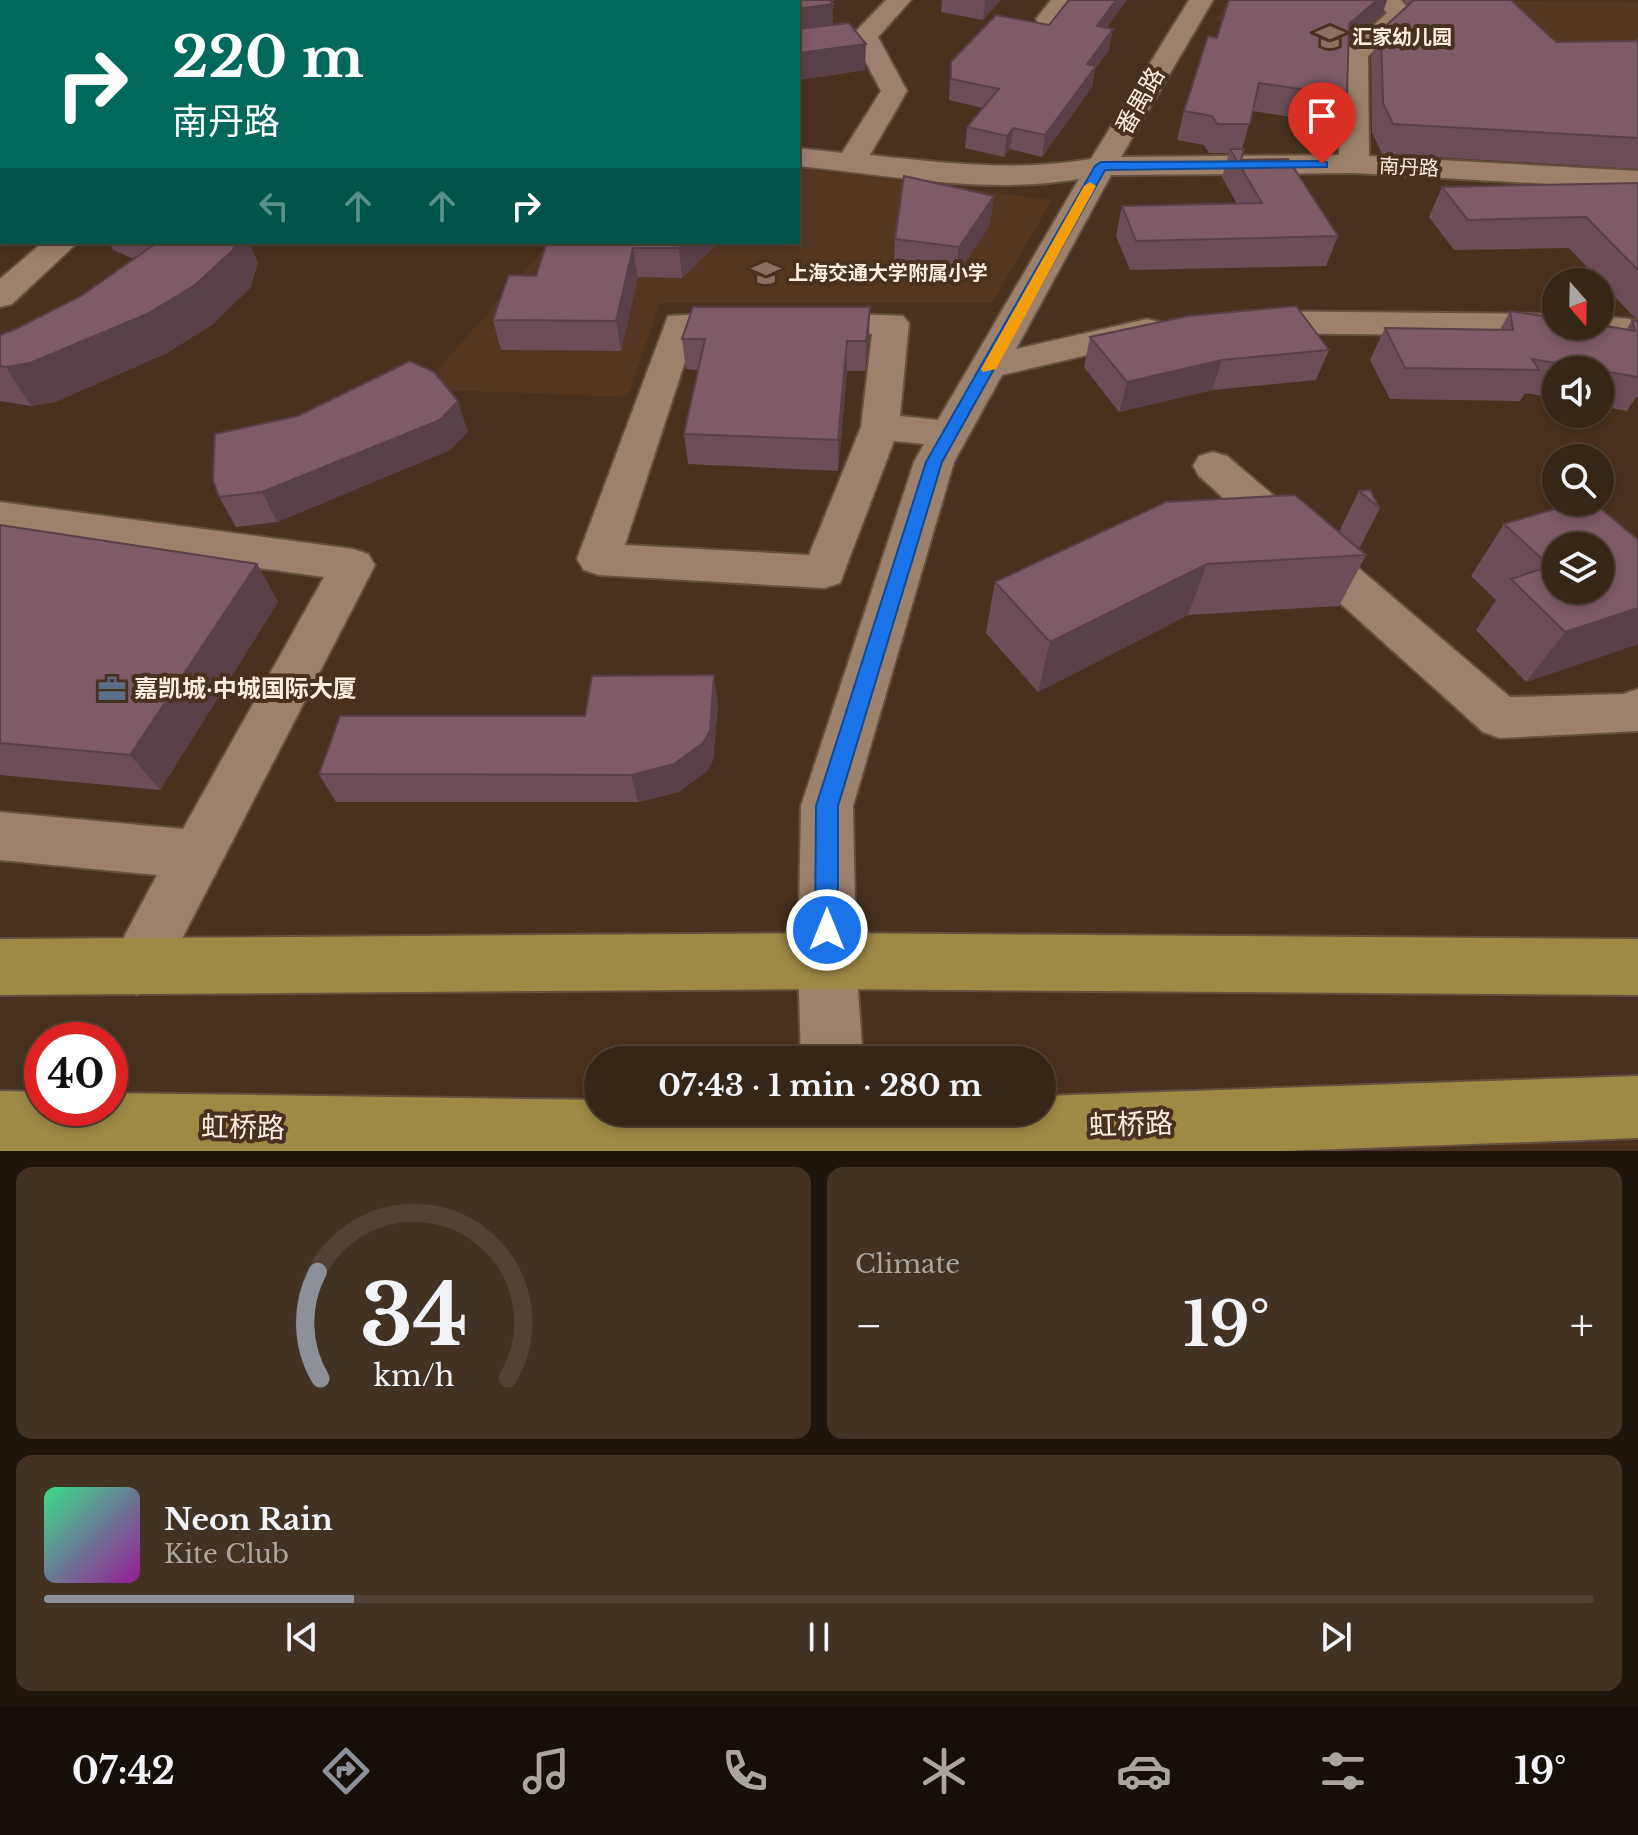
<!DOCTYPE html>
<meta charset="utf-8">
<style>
body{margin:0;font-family:"Libre Baskerville","Noto Sans SC",serif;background:#413224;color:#f1f3f6;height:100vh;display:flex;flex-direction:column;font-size:30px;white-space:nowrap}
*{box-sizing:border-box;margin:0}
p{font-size:26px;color:#aaa5a1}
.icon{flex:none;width:44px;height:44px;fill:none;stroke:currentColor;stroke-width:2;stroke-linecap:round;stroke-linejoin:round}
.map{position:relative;height:1151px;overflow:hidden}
.side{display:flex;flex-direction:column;gap:16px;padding:16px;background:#1e150d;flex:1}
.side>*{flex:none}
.guide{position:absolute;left:0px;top:0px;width:800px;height:244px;box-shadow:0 4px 12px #0003,0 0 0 2px #504336;background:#00695c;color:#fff;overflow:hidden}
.needle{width:52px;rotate:160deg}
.tools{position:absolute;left:1542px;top:268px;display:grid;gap:16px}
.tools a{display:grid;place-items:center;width:72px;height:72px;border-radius:50%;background:#362617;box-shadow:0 4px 12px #0003,0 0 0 2px #504336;font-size:40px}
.speed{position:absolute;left:24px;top:1022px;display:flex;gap:16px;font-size:40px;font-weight:700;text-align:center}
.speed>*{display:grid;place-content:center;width:104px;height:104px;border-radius:50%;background:#362617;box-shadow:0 4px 12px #0003,0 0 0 2px #504336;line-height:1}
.speed .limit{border:12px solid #d22;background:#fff;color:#111}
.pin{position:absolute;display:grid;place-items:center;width:68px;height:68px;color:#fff;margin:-82px -34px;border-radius:50% 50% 50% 0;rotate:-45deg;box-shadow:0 0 8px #0007}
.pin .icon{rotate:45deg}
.me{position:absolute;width:88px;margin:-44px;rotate:0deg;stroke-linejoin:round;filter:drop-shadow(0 0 6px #0008)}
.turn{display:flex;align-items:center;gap:28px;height:168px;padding:0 40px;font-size:36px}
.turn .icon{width:104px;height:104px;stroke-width:2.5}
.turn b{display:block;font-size:56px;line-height:68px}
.lanes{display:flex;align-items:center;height:76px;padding:0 40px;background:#0003;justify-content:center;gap:40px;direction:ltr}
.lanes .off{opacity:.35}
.big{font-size:60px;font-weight:700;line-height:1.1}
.side .tile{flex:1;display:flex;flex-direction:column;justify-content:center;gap:12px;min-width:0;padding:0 28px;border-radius:16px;background:#413224}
.side .dial{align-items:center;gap:0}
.dial svg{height:208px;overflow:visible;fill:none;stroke:#504336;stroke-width:7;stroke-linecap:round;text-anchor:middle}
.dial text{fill:#f1f3f6;stroke:none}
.song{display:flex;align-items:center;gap:24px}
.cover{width:96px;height:96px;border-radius:12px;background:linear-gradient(135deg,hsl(150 70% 55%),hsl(300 70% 35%))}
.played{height:8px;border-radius:4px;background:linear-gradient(90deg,#8c9099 20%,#504336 20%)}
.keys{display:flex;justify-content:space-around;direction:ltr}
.heat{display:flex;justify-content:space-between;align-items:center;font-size:44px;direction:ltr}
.side .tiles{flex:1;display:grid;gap:16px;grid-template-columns:1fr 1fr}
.tile:last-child{grid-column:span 2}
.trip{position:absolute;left:584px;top:1046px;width:472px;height:80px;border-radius:40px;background:#362617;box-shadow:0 4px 12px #0003,0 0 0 2px #504336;font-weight:700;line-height:80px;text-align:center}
.tab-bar{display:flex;height:128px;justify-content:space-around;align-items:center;background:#160f09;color:#aaa5a1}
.tab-bar .icon{width:56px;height:56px}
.tab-bar .selected{color:#8c9099}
.tab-bar b{font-size:36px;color:#f1f3f6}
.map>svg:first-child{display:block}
.built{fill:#543720}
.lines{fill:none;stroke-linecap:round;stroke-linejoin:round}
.minor-casing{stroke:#64503f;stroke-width:4}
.major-casing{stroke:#64503f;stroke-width:4}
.minor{fill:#9c816c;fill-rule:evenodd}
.major{fill:#9d8a45;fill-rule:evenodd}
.wall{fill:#6c4e59}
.shaded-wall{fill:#584048}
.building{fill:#7d5b67;stroke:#584048;stroke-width:2;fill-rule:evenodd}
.route{fill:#1a73e8;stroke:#114b97;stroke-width:2}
.slow{fill:#f59e0b}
.labels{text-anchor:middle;stroke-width:8;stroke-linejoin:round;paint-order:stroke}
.far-poi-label{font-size:20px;font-weight:bold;fill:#fdeee2;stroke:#48321f;text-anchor:start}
.far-street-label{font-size:20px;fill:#fdeee2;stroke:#48321f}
.street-label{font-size:24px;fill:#fdeee2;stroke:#48321f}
.poi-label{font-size:24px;font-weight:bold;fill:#fdeee2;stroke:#48321f;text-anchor:start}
.near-street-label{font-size:28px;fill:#fdeee2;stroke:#48321f}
</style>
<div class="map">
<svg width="1638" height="1151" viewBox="0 0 1638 1151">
<rect width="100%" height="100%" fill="#48321f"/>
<!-- built -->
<path class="built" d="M1228,0L1638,2V150L1556,81L1354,73V53L1216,20Z
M798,168L1052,200L992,303H660L628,397L421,389L550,242H798Z"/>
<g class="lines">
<defs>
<path id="minor" d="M28,0H56L27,2Z
M355,0H381L354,2Z
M886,0H911L878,37L907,91L870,155C945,163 1016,172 1091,159L1189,0H1213L1121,157L1339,155L1342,54L1387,13L1376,0H1401L1413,14L1368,56L1369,156L1638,171V189L1354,173L1111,175L1016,349L1147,319L1160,322L1165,330L1160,338L1002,375L954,462L853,806L856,961L863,1060H801L798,961L801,806L914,462L924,444L894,441L840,583L824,588L599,575L584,570L577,559L668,316L746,312L758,316L764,323L758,330L694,334L625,545L809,555L861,427L872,334L799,330L793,323L799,316L811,312L903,316L909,323L900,416L938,420L1079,179C986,195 890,175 798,166V148L842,153L881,91L857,45L798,53V37L857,30Z
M1051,0H1075L1057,24H1039L1036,19Z
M0,68H2V84H0Z
M43,242H78L12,304L0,307V279Z
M1247,311L1556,314V326H1573L1568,332L1556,336L1247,333L1235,329L1229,322L1235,315Z
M1600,316L1638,320V342L1585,333L1579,326H1600Z
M1213,452L1227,456L1510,697L1623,694L1638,689V731L1500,738L1483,732L1199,476L1193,466L1199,456Z
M0,502L353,549L368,554L375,565L157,987L137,995L117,987L108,967L157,875L0,860V812L183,829L324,577L0,532Z"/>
<path id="major" d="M827,933L1638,939V995L827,989L0,995V939Z
M1638,1076V1138L1282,1151H0V1091L42,1092V1108H110V1093L598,1100V1112H1042V1096Z"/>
</defs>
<!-- minor casing -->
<use href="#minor" class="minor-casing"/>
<!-- major casing -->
<use href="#major" class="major-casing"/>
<!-- minor -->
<use href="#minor" class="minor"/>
<!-- major -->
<use href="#major" class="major"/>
</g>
<!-- wall -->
<path class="wall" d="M0,0L52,1V0H272L268,2H2V65L0,67Z
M707,0H836L830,1L833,25L865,70L798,80V2H707Z
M942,0H1001L983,20L941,12Z
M1127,0L1106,28L1109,50L1095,69L1092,87L1042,157L1010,149L1004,157L965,148L967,127L983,108L949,100L951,62L1049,25Z
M1403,0H1511L1556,42L1637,41L1638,38V169L1382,154L1372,132L1371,57L1381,30L1407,6Z
M1383,13L1349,44L1347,96L1337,124L1253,111L1242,149L1241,160L1338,236L1326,266L1130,270L1116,236L1122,206L1237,204L1222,177L1229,153H1209L1204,145L1177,140L1184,111L1217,38Z
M2,124V178L0,174V125Z
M1638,183V318L1634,317L1569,248L1454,250L1429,217L1442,187Z
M990,225L956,276L894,268L895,239Z
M109,242H249L258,263L250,288L213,324L167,353L55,402L31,406L0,401V335L16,329L81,296L134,259L113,250Z
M547,242H719L682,278L638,277L621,351L501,350L493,320L536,276Z
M1510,311L1626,330L1632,320L1638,321V397H1636L1627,411L1600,406V370H1556V398L1525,393L1520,401L1390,399L1370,360L1385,328L1500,330Z
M869,337L865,371H847L838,471L688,464L684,434L698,370L686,369L682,339Z
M1090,337L1329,350L1316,380L1212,390L1119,412L1084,367Z
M468,432L450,450L277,522L236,527L219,497Z
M1359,491L1380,508L1359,549L1366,555L1339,606L1188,615L1038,692L986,633L995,582L1339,532Z
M1504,524L1638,539V644L1526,682L1476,630L1496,600L1471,576Z
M0,525L257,564L278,602L160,790L0,775Z
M718,705L713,760L707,771L679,792L638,802H336L319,774L585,716Z"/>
<!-- shaded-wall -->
<path class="shaded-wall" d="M206,0H272L268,2H207Z
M985,0H1001L983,20Z
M1116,0H1127L1093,47L1097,26Z
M1377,0H1387L1383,13L1340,52L1349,24Z
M833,4V30L798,35V9Z
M1113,29L1109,50L1095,69L1092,87L1042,157L1045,135L1087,64Z
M866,44L865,70L798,80V53Z
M1013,128L1010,149L1004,157L1007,136Z
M994,196L990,225L956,276L959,247Z
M236,242H249L258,263L250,288L213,324L167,353L55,402L31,406L6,367Z
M686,242H719L682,278L679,248Z
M633,248L638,277L621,351L616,321Z
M870,307L869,337L865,371L866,341Z
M847,341V371L838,471V440Z
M1222,360L1212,390L1119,412L1127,382Z
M458,401L468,432L450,450L277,522L262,492Z
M257,564L278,602L160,790L130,755Z
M1207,564L1188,615L1038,692L1050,642Z
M1638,608V644L1526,682L1565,632Z
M714,675L718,705L713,760L707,771L679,792L638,802L631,775Z"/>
<!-- building -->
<path class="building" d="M0,0H29L66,2H2V30H0Z
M522,0H601L602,2H524Z
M724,0H830L833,4L798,9V2H725Z
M1069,0H1116L1097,26L1113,29L1087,64L1096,66L1045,135L1013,128L1007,136L967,127L999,89L951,79V62L996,15L1049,25Z
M1229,0H1377L1349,24L1347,96L1259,83L1250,124H1217L1212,116L1184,111L1208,36L1217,38Z
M1414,0H1511L1556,42L1638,41V138L1393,124L1383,103L1381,30Z
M849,23L866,44L798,53V29Z
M2,124V142L0,141V125Z
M1230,149H1244L1241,160L1288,159L1338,236L1136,241L1122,206L1262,203Z
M904,176L994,196L959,247L895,239Z
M1638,183V270L1586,217L1468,220L1442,187Z
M158,242H236L233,250L195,285L147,314L30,363L6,367L0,366V335L16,329L81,296Z
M547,242H686L679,248H633L616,321L493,320L509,275L536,276Z
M1296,306L1329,350L1222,360L1127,382L1090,337L1188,316Z
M693,307H870L866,341H847L838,440L684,434L705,339H682Z
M1510,311L1556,318V326L1600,325L1635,331L1632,320L1638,321V377L1532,359L1539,370L1405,368L1385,328L1513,330Z
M410,361L434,372L458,401L440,420L262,492L219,497L213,480L215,434L298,416Z
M1370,490L1380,508L1359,491Z
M1295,495L1366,555L1207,564L1050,642L995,582L1166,502Z
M1579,502H1593L1637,539H1638V608L1565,632L1511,579L1550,566L1504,524ZM1556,546H1600V590H1556Z
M0,525L257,564L130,755L0,743Z
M714,675L710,731L703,743L674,764L631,775L319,774L340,716H585L592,676Z"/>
<!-- route -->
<path class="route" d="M1322,161L1327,162V167L1105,170L942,462L838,806V930L835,938L827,941L819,938L815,930L816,806L926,462L1095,166L1101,162Z"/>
<!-- slow -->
<path class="slow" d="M1090,182L1096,186L996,369L983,372L981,369L1084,186Z"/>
<!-- icons -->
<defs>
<symbol id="school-bare" viewBox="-9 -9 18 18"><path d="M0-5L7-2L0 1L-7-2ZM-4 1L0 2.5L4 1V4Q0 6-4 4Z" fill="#8d6e63" stroke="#48321f" stroke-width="2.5" paint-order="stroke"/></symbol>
<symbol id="office-bare" viewBox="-9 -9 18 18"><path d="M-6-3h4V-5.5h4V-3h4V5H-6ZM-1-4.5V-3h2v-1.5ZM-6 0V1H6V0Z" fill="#5c6f8a" stroke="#48321f" stroke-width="2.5" paint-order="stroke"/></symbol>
</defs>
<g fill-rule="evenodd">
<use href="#school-bare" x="1310" y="17" width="40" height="40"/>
<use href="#school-bare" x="746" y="253" width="40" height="40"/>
<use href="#office-bare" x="92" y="669" width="40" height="40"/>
</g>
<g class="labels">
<!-- far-poi labels -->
<g class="far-poi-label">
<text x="1352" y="44">汇家幼儿园</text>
<text x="788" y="280">上海交通大学附属小学</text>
</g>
<!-- far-street labels -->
<g class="far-street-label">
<text transform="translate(1409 167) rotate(3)" y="7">南丹路</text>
</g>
<!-- street labels -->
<g class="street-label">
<text transform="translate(1140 101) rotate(-60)" y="8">番禺路</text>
</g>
<!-- poi labels -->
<g class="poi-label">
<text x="134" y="697">嘉凯城·中城国际大厦</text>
</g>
<!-- near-street labels -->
<g class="near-street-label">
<text transform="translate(1131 1124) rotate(-2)" y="10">虹桥路</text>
<text transform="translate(243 1127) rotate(1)" y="10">虹桥路</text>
</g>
</g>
</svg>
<div class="tools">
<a><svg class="needle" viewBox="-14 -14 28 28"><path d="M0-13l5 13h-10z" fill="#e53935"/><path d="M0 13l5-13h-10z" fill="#aaa5a1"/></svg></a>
<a><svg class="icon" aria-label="sound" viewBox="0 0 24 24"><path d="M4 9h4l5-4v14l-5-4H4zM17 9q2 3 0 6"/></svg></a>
<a><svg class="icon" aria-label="search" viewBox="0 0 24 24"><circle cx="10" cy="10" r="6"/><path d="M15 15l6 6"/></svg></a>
<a><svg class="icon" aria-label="layers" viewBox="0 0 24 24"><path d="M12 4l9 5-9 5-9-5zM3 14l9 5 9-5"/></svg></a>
</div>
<div class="speed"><div class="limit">40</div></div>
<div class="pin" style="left:1322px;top:164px;background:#d93025"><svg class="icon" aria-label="arrive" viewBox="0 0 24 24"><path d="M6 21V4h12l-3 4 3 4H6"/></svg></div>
<svg class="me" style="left:827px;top:930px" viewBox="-20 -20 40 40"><circle r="17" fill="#1a73e8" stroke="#fff" stroke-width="3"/><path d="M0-11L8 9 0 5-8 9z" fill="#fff"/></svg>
<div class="trip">07:43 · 1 min · 280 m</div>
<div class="guide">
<div class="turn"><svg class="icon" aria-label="right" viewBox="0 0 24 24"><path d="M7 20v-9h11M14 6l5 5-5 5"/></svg><div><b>220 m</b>南丹路</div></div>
<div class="lanes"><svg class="icon off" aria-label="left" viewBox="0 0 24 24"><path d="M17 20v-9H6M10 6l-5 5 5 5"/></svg><svg class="icon off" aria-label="ahead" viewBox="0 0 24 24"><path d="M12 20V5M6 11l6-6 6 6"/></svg><svg class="icon off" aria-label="ahead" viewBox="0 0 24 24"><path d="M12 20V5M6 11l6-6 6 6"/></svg><svg class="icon" aria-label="right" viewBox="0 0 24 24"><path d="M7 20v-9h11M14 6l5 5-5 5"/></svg></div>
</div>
</div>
<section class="side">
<div class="tiles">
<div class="tile dial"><svg viewBox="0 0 100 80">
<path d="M14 69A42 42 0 1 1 86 69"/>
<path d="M14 69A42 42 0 0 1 13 28" stroke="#8c9099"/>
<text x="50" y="56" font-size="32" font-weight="700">34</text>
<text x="50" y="72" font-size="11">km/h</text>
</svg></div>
<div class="tile"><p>Climate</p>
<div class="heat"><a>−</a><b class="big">19°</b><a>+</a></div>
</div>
<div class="tile">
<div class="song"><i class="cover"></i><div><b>Neon Rain</b><p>Kite Club</p></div></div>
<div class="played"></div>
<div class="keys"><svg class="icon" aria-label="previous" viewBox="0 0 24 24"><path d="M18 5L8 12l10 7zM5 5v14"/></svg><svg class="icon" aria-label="pause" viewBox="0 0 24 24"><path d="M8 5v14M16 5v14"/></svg><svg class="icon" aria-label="next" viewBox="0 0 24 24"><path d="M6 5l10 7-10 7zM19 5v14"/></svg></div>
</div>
</div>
</section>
<nav class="tab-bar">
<b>07:42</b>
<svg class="icon selected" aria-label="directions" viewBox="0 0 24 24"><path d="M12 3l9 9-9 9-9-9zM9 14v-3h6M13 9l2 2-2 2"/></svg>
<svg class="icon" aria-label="music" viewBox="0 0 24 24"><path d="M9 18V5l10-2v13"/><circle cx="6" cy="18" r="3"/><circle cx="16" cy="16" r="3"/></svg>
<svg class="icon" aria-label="phone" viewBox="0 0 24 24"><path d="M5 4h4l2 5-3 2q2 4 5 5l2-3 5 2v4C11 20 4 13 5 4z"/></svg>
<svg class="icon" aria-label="climate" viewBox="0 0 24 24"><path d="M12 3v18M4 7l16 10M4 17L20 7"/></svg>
<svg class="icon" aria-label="car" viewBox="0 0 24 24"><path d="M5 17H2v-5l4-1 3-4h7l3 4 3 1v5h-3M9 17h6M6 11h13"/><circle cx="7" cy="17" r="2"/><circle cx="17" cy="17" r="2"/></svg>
<svg class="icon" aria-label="filters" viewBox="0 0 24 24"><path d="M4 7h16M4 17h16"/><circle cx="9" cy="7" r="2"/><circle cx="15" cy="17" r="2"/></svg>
<b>19°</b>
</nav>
